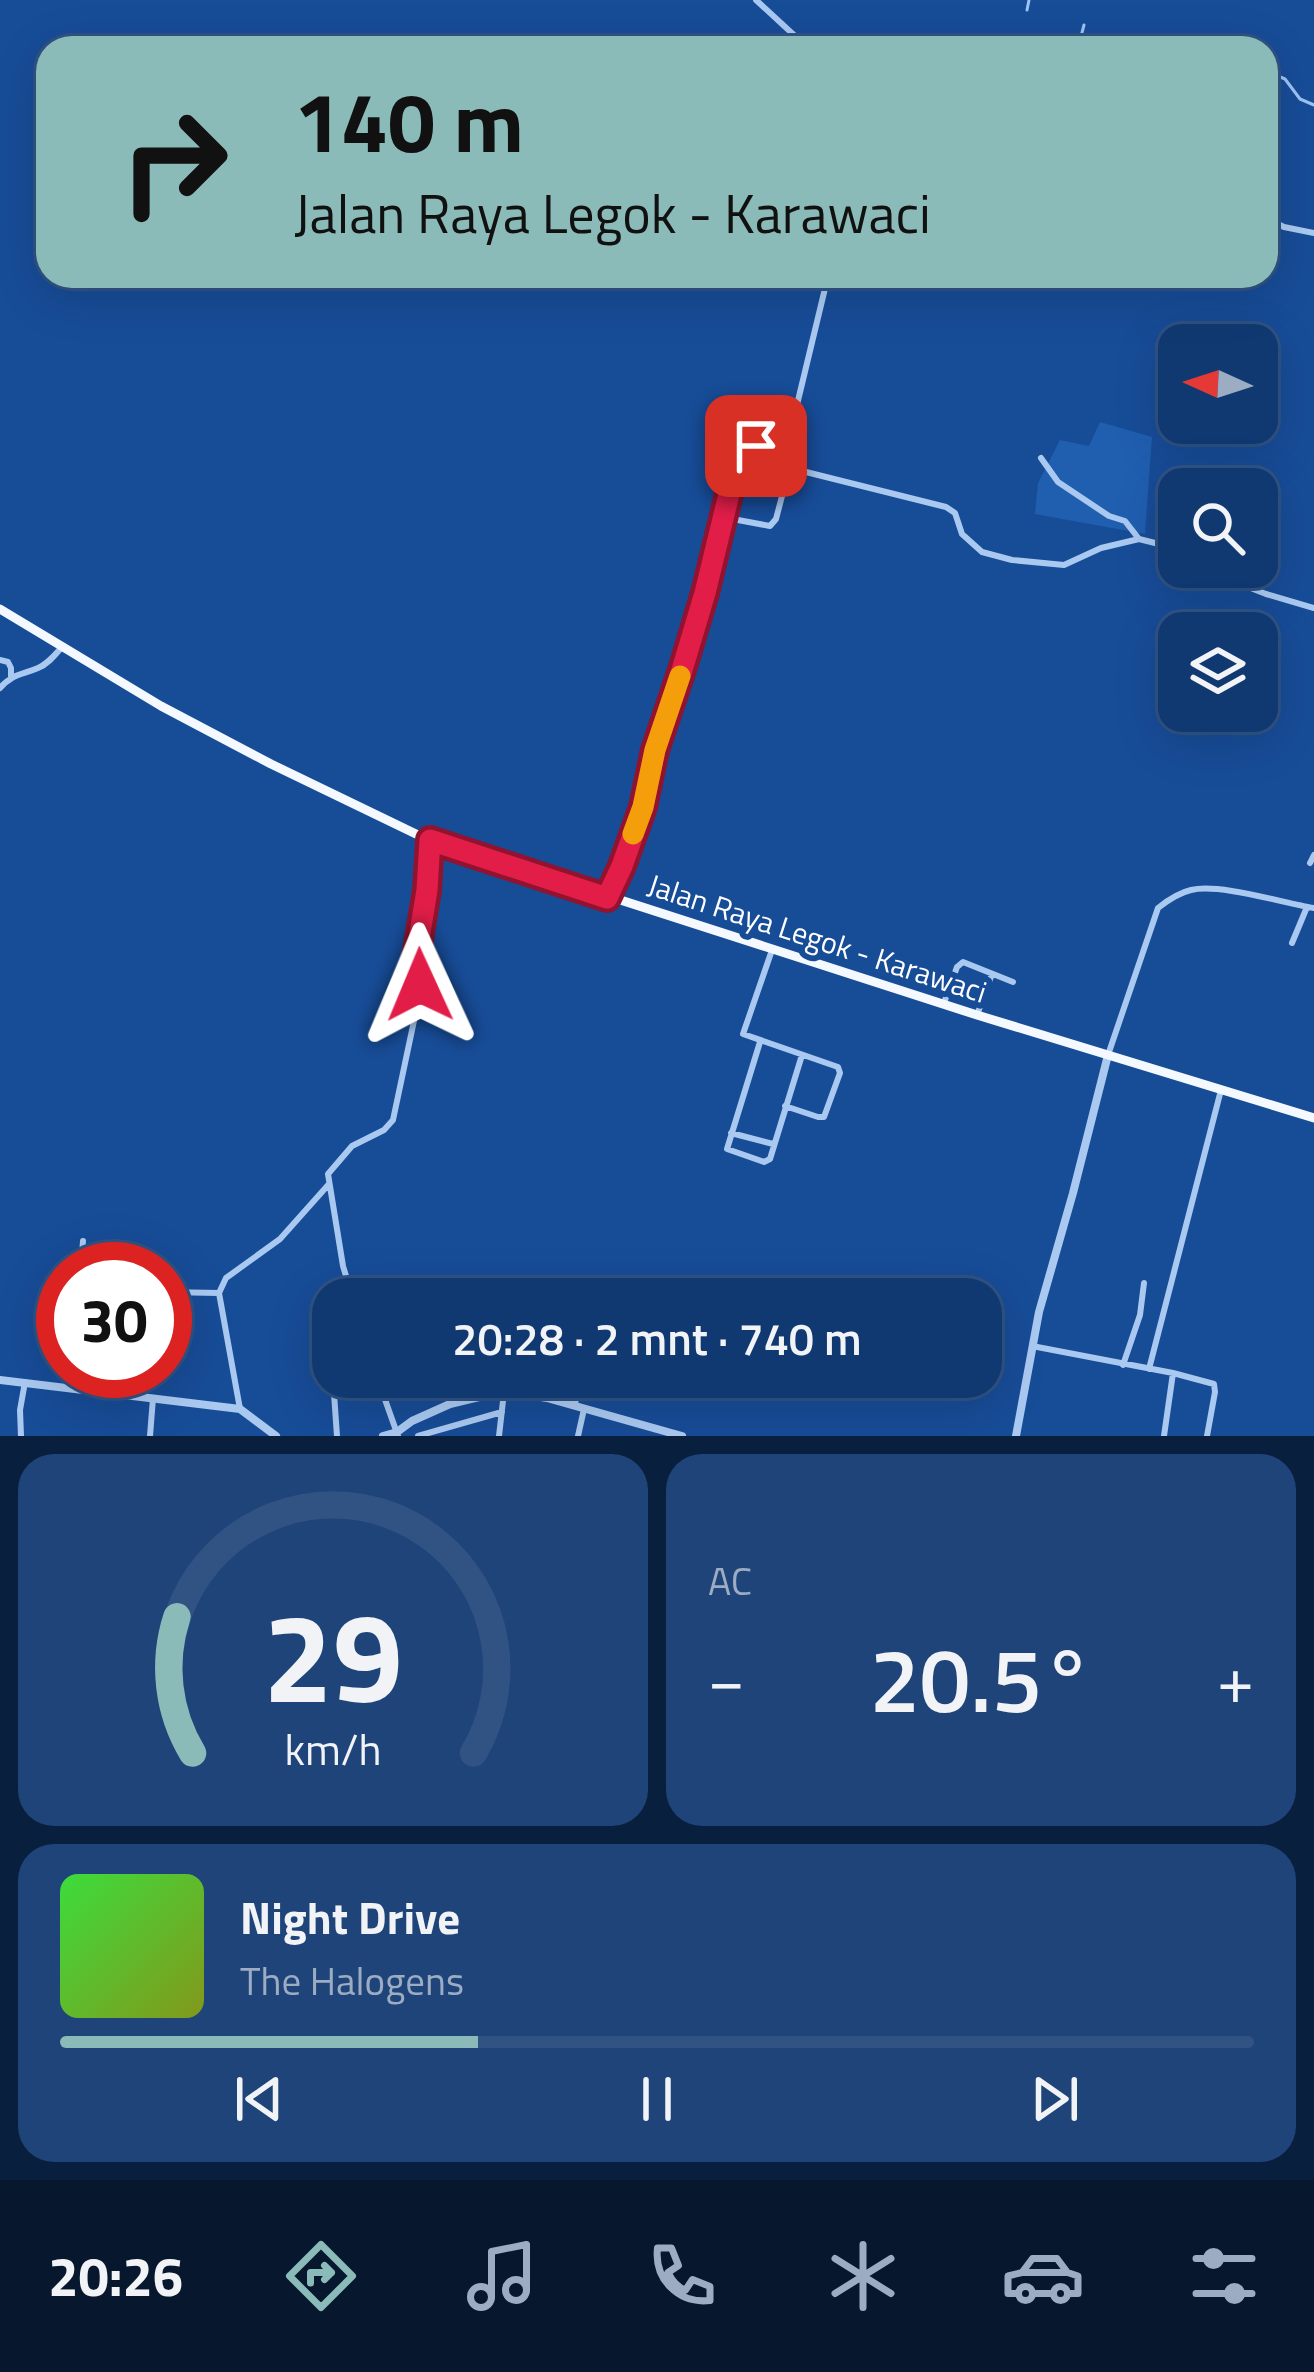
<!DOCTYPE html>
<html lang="id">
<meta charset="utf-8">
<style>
body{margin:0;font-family:"Titillium Web",sans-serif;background:#1e4479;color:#f1f3f6;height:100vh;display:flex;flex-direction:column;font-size:45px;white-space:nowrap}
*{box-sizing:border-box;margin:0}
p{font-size:39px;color:#9cacc3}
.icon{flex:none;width:66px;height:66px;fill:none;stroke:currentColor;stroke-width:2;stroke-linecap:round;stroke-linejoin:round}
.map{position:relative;height:1436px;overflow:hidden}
.drawer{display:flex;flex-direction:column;gap:18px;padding:18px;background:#091f3e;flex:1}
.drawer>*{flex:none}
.hud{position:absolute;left:36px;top:36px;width:1242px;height:252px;border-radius:36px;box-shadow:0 12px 48px #0002,0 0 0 3px #305384;background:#8bbbb9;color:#111;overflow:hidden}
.needle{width:78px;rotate:273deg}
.controls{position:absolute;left:1158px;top:324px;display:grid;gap:24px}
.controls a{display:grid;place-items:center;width:120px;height:120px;border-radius:24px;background:#113971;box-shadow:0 12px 48px #0002,0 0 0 3px #305384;font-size:60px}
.speed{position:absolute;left:36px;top:1242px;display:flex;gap:24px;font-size:60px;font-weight:700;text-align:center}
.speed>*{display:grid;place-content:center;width:156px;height:156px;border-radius:50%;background:#113971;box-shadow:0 12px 48px #0002,0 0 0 3px #305384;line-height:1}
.speed .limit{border:18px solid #d22;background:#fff;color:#111}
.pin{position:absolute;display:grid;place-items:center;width:102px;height:102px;color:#fff;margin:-51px;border-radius:24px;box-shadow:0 6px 18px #0006}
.me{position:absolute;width:132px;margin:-66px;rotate:359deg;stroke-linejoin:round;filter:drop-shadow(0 0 9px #0008)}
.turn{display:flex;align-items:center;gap:42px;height:252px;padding:0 60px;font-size:54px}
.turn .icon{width:156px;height:156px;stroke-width:2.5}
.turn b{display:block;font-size:84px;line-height:102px}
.big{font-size:90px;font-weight:600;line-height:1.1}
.drawer .widget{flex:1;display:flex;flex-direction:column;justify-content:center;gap:18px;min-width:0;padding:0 42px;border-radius:36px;background:#1e4479}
.drawer .dial{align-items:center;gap:0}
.dial svg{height:312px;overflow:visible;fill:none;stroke:#305384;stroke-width:7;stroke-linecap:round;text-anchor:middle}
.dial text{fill:#f1f3f6;stroke:none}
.song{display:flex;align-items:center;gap:36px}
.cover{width:144px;height:144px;border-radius:18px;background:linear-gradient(135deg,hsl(120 70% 55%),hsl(70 70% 35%))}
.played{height:12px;border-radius:6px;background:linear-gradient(90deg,#8bbbb9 35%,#305384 35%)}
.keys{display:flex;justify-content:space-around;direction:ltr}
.heat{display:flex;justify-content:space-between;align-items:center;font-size:66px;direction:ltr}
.drawer .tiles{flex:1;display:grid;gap:18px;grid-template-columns:1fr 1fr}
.widget:last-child{grid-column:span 2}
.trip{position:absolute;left:312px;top:1278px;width:690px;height:120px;border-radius:36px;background:#113971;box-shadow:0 12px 48px #0002,0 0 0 3px #305384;font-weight:600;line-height:120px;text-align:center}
.tab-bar{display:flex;height:192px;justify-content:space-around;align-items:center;background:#07172d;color:#9cacc3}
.tab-bar .icon{width:84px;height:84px}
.tab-bar .active{color:#8bbbb9}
.tab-bar b{font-size:54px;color:#f1f3f6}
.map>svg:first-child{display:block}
.green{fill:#205eb0}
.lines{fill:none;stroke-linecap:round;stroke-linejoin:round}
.stream{stroke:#9cc3f4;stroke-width:3}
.minor{stroke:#aac9f1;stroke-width:6}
.tertiary{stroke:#aac9f1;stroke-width:8}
.primary{stroke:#f4f8ff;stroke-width:9}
.route-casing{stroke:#92132f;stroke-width:30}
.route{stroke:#e11d48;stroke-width:21}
.slow{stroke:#f59e0b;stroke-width:21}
.labels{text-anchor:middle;stroke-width:12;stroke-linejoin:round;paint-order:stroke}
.street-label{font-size:30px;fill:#fff;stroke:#174c97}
</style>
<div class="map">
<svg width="1314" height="1436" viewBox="0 0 1314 1436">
<rect width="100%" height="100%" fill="#174c97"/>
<!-- green -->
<path class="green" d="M1100,422L1152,437L1145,534L1035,514L1038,483L1060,440L1089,446Z"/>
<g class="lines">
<!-- stream -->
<path class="stream" d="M1027,10L1029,0
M1078,48L1084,25
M1118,48H1140
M1266,71L1285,79L1300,99L1314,105"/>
<!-- minor -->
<path class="minor" d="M756,0L808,48
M1266,218L1284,227L1314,233
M1041,458L1058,482L1109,516L1125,521L1139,539
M722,517L770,526L776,519L787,477L798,470L946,507L955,513L962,534L982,552L1012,560L1064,565L1101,548L1139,539L1179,549
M1197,567L1266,594L1314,608
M0,660L8,662L11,668V676
M0,688C12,674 22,675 38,668C48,664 55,655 62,647
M1310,863L1314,855
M609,895L622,866L643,807L654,750L682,670L705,593L738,453L747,446C762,445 780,456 789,438L828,276
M1292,943L1307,907
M772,950L743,1034L838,1067L840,1073L824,1117H818L785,1106
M944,1003L957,967L963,962L1013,982
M977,1015L992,974
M760,1042L727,1149L764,1162L770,1159L802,1055
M1108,1055L1158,908C1168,900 1178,893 1191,890C1219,883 1283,903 1314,908
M731,1133L773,1144
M81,1269L83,1241
M165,1292L219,1293L240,1409
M219,1293L226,1278L280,1239L329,1184
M353,1299L343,1266L328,1174L352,1146L384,1130L393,1120L426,964L416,957L427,890L430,840
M1032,1346L1173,1373L1214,1384L1215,1392L1207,1436
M332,1365L337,1436
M1123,1365L1140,1315L1144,1283
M1149,1369L1221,1090
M133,1371L137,1397
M377,1377L398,1436
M574,1406L583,1377
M21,1436L20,1410L25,1382
M150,1436L153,1398
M418,1436L502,1412
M499,1436L504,1392
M578,1436L584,1409
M1164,1436L1173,1373"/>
<!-- tertiary -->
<path class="tertiary" d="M0,1380L240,1409L276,1436
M383,1436L397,1432L412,1421L450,1404L504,1391L547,1398L682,1436
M1016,1436L1039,1312L1073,1193L1108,1055"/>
<!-- primary -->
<path class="primary" d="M0,609L161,706L271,764L416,834L977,1015L1314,1118"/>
</g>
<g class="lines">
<defs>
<path id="route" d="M420,985L426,964L416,957L427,890L430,840L607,898L622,866L643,807L655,750L682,670L705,593L739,453L747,446H756"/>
</defs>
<!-- route casing -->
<use href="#route" class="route-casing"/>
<!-- route -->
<use href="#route" class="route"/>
<!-- slow -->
<path class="slow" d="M633,834L643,807L655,750L680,676"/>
</g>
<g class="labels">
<!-- street labels -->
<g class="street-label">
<text transform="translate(817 939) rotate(18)" y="10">Jalan Raya Legok - Karawaci</text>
</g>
</g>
</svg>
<div class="controls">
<a><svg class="needle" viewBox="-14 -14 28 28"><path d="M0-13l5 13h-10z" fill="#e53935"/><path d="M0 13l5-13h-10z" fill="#9cacc3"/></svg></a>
<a><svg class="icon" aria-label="search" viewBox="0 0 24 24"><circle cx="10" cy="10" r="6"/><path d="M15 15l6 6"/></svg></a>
<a><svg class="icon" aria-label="layers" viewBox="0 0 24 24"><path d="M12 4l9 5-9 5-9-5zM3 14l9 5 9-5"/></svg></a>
</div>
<div class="speed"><div class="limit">30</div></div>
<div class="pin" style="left:756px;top:446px;background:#d93025"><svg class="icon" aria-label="arrive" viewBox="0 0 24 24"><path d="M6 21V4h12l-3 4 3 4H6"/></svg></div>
<svg class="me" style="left:420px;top:985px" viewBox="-20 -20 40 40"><path d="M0-17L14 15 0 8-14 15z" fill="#e11d48" stroke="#fff" stroke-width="4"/></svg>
<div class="trip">20:28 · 2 mnt · 740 m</div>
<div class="hud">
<div class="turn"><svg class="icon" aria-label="right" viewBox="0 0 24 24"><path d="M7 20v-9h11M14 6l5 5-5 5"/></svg><div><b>140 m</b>Jalan Raya Legok - Karawaci</div></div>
</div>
</div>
<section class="drawer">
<div class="tiles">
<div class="widget dial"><svg viewBox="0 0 100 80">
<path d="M14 69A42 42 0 1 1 86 69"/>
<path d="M14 69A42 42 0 0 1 10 34" stroke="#8bbbb9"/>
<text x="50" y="56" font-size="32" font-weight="700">29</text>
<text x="50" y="72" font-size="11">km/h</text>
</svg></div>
<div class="widget"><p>AC</p>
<div class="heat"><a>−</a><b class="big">20.5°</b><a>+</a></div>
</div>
<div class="widget">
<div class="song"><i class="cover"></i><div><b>Night Drive</b><p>The Halogens</p></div></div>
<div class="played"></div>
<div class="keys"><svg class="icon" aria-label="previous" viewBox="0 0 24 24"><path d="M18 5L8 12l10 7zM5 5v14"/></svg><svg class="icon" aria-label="pause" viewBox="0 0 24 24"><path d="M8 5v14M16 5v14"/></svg><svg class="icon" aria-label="next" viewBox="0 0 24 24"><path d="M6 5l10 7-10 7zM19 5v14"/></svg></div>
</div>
</div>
</section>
<nav class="tab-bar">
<b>20:26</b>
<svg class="icon active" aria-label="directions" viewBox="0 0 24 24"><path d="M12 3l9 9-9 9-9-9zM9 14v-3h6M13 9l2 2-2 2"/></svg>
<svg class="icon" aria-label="music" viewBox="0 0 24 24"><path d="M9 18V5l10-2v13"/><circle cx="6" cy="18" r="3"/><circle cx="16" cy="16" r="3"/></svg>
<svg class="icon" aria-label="phone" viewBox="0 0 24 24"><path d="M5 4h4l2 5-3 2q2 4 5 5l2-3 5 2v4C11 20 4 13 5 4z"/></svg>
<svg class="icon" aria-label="climate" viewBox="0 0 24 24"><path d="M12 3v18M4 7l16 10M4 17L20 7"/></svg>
<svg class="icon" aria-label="car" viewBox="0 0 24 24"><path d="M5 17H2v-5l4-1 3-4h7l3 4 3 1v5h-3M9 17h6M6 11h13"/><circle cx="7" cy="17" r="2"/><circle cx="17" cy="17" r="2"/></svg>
<svg class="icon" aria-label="filters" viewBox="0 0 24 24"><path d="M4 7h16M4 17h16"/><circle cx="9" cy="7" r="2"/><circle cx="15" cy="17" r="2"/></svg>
</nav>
